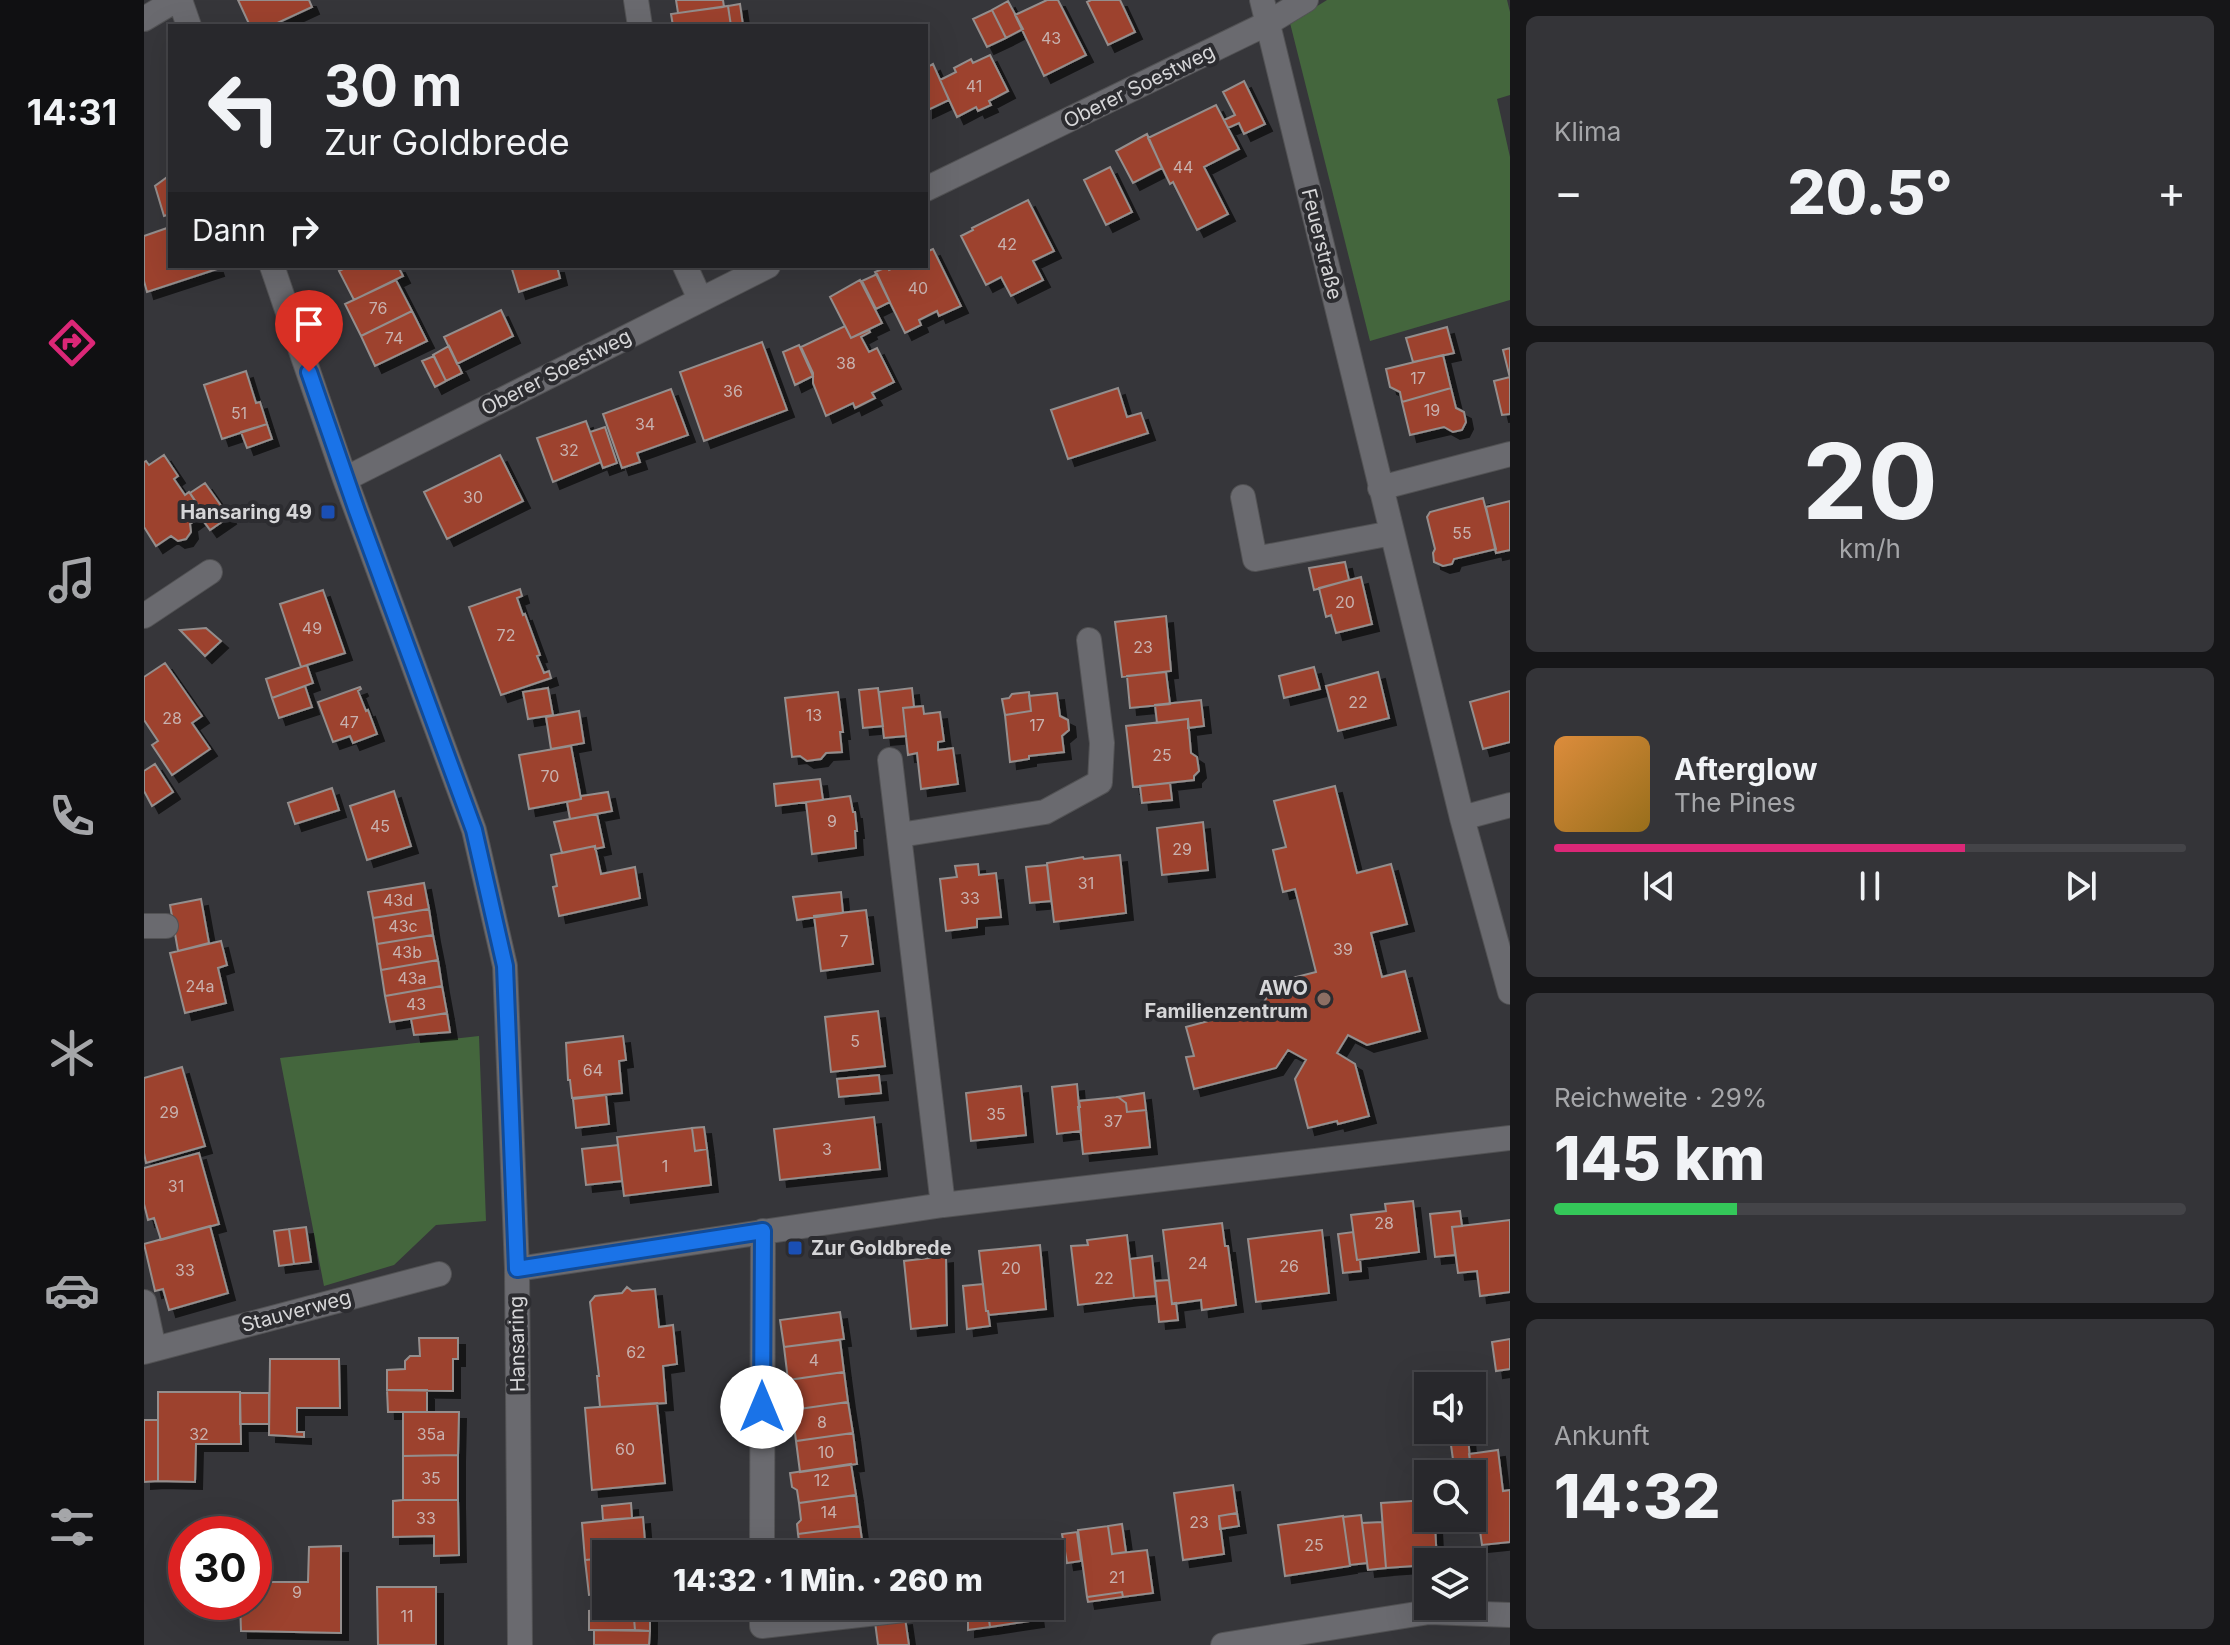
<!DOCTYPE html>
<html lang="de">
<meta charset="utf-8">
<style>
body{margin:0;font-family:Inter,sans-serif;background:#343438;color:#f1f3f6;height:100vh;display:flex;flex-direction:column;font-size:30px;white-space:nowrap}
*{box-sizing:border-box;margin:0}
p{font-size:26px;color:#a5a6a9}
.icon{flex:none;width:44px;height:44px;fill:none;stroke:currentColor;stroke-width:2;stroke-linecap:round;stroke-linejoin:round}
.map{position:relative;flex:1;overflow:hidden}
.side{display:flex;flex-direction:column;gap:16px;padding:16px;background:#161618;width:720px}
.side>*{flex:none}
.top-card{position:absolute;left:24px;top:24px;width:760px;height:244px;border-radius:0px;box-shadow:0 8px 32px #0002,0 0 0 2px #444448;background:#28282c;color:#f1f3f6;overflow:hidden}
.fabs{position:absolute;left:1270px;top:1372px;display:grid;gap:16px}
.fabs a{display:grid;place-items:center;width:72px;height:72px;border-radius:0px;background:#28282c;box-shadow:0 8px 32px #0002,0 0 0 2px #444448;font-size:40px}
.speed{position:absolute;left:24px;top:1516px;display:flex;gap:16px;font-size:40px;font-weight:700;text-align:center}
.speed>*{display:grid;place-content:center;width:104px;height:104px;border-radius:50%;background:#28282c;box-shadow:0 8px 32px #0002,0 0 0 2px #444448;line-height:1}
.speed .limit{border:12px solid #d22;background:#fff;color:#111}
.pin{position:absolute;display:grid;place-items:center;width:68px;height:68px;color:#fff;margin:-82px -34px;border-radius:50% 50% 50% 0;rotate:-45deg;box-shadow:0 0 8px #0007}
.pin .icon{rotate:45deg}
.me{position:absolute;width:88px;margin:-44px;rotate:0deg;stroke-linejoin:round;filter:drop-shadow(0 0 6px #0008)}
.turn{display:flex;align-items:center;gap:28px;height:168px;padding:0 24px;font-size:36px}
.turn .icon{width:104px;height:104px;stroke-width:2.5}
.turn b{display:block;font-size:56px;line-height:68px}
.then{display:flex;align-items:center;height:76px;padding:0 24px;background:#0003;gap:16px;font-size:30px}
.big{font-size:60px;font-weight:800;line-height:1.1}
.side .tile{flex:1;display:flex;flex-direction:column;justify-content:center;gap:12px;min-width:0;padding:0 28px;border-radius:12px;background:#343438}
.side .dial{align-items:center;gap:0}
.dial b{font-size:104px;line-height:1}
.song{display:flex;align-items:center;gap:24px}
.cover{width:96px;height:96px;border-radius:12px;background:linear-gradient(135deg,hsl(30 70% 55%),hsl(40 70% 35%))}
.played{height:8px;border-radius:4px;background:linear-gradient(90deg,#db2777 65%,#444448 65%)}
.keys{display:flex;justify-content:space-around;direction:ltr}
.heat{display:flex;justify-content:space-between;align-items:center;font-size:44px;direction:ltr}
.charge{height:12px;border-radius:6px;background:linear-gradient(90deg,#34c759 29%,#444448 0)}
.trip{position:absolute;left:448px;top:1540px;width:472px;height:80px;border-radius:0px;background:#28282c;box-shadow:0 8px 32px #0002,0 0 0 2px #444448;font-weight:800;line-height:80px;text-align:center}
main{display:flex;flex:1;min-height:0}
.menu{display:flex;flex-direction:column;width:144px;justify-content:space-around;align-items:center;background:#101012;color:#a5a6a9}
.menu .icon{width:56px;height:56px}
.menu .selected{color:#db2777}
.menu b{font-size:36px;color:#f1f3f6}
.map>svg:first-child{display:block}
.green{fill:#44663d}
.building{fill:#9d432e;stroke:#948e8d;stroke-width:2;filter:url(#shadow)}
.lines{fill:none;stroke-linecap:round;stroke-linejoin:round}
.minor-casing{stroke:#525254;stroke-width:26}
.minor{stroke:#6a6a6f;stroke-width:24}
.route-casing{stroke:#114b97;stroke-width:20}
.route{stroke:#1a73e8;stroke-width:14}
.transit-dot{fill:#1a4fb4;stroke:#2c2c30;stroke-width:3}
.education-dot{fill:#8d6e63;stroke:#2c2c30;stroke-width:3}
.labels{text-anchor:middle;stroke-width:8;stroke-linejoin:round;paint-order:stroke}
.number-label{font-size:16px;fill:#c8b1ae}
.street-label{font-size:20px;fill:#d6d6d8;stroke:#2c2c30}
.poi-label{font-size:20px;font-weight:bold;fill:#d6d6d8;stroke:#2c2c30;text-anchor:end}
</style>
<main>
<nav class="menu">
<b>14:31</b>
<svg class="icon selected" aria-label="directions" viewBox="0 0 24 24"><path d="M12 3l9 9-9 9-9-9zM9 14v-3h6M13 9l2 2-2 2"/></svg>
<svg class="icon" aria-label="music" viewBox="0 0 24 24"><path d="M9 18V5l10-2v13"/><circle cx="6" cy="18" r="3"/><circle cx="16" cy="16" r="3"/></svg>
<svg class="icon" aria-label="phone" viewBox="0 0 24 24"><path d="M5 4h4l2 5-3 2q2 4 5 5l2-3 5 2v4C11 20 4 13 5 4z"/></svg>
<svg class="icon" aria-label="climate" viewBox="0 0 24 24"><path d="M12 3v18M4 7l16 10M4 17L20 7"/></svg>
<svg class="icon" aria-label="car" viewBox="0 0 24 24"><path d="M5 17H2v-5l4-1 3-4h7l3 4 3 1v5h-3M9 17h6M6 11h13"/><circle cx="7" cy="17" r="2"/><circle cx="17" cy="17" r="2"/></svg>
<svg class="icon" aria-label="filters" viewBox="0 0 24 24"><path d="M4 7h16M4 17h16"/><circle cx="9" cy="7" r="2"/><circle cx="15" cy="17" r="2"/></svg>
</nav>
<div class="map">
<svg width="1366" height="1645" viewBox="0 0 1366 1645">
<defs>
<filter id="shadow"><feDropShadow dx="7" dy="7" stdDeviation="0" flood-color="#0009"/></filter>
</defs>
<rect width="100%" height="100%" fill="#36363a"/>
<!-- green -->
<path class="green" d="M1183,0H1363L1366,12V95L1353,99L1366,157V300L1226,341L1146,23Z
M335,1036L342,1221L292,1225L250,1265L180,1286L136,1058Z"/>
<!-- building -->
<path class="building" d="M94,0H165L168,7L127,26H106Z
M532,0H579L580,7L534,13Z
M903,0H914L942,55L900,76L871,15Z
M947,0H976L991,32L964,45L943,2Z
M864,1L879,29L862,38L848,10Z
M596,4L599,25L587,26L584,6Z
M584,6L587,26H529L527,14Z
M848,10L862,38L843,47L829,19Z
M846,55L864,91L845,101L847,105L834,111L832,107L813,117L796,80L812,72L810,68L827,59L829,63Z
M789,64L805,100L782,111V68Z
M1100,81L1121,124L1100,134L1095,123L1084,128L1080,120L1091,115L1079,92Z
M1072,105L1095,149L1060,167L1084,214L1053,230L1029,182L1026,184L1004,138Z
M1003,134L1018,168L989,183L972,151Z
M966,167L988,212L962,225L940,180Z
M26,175V214L20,216L11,186Z
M884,200L910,251L889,261L899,280L867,296L857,277L842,285L817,236L829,230L828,228Z
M26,227V266H72L73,269L3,292L0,281V236Z
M789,249L817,306L795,316L793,311L775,320L777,325L761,333L731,272L743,267L745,270L753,266H782V252Z
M205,266H254L259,276L210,300L195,271Z
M367,266H413L416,278L375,292Z
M733,274L746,302L732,309L718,281Z
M252,280L268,311L217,336L201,304Z
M716,280L738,323L707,338L686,297Z
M357,310L369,336L313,364L300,337Z
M268,311L283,341L231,366L217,336Z
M701,326L707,338L725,330L726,332L717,337L725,352L733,348L750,382L728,393L731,398L711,408L709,403L682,416L669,383V373L657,347Z
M1303,327L1310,353L1269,362L1262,338Z
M618,342L643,410L560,441L536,372Z
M655,345L669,376L651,385L639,352Z
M305,346L318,373L302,381L289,355Z
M1366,348V378L1359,350Z
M1299,355L1307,388L1258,402L1256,392L1246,387L1242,369Z
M290,356L302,381L291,387L278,361Z
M102,371L112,403L116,402L123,424L78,439L60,385Z
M1366,377V414L1358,415L1350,381Z
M974,388L983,417L997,413L1004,433L924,459L907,410Z
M1307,388L1312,408L1320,412L1322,422L1318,430L1309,432L1300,427L1266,435L1258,402Z
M527,389L544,435L493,453L496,462L478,468L459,414Z
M442,421L457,462L409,482L393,438Z
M123,424L128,439L103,448L97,432Z
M461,427L473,463L459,468L446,432Z
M20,455L34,476L30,479L41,495L45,492L60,514L46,524L47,532L42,539L34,541L27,536L12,546L0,527V462L2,461L5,465Z
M356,455L379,501L303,539L280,492Z
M61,483L85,517L66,530L56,516L60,514L46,493Z
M1339,498L1352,549L1310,559L1308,564L1299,566L1290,562L1289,553L1291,549L1283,517L1286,512Z
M1366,501V550L1352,553L1342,507Z
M1201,562L1205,580L1170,590L1165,568Z
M1217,577L1228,624L1192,633L1187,615L1182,617L1175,588Z
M376,589L378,596L373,598L379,615L381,614L396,655L393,656L400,673L405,671L407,678L357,695L325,607Z
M179,590L201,653L157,667L136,604Z
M1022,616L1027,671L978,677L971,622Z
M62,628L77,641L61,656L36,630Z
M21,663L58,716L48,723L66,749L28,775L8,745L14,741L0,720V677Z
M163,665L169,683L128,698L122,679Z
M1170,667L1176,689L1140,698L1135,676Z
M1022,672L1026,704L986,708L983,676Z
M1234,672L1245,718L1194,731L1182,686Z
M161,686L168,707L135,718L128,698Z
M216,687L217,689L214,691L222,711L224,710L233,734L209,743L206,736L189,742L174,702Z
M404,688L409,715L384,719L379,692Z
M734,688L739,726L719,728L715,690Z
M768,688L770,707L759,708L762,736L740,738L735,692Z
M1366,691V742L1339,749L1326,702Z
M694,692L699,732H696L698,752L682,753L677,759L663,761L656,756L648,757L641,698Z
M885,692L887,711L861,715L858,699L865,698L868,694Z
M913,693L916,716L924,720L925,730L918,736L920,752L885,756V759L866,762L861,715L887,711L885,696Z
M1057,700L1060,726L1044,728V719L1013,723L1011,705Z
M779,706L780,714L796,712L800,741L794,742V750L809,748L814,784L777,789L773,753L764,755L759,708Z
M435,711L440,743L407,749L402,717Z
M1044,719L1047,753L1053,757L1055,771L1050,776V780L989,787L982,726Z
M427,746L437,799L385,809L375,755Z
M11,764L29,792L8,806L0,791V771Z
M676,779L679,800L632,806L630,784Z
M1026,783L1028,800L998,803L996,786Z
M1191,786L1213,873L1247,864L1263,924L1227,933L1238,977L1261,971L1276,1031L1223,1045L1204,1035L1193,1053L1211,1064L1225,1116L1194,1124L1193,1121L1164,1128L1151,1079L1162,1060L1144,1050L1132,1068L1050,1089L1042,1057L1050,1056L1042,1027L1117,1007L1132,982L1172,972L1151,889L1139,892L1129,850L1142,847L1130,801Z
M188,788L195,810L151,824L144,803Z
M250,791L267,846L223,860L206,806Z
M464,792L468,811L426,819L423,802L437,799V796Z
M706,796L709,812H711L713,831H711L712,848L668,854L662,802Z
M453,814L460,847L451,849V846L418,853L410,822Z
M1059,822L1064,870L1018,875L1013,828Z
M451,846L457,874L491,867L496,898L415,916L409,887L413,886L407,855Z
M976,855L982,913L910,922L903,863L939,857L940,859Z
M834,864L835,875L852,873L857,917L833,919V927L802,931L796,879L813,877L811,866Z
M903,865L907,901L886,903L882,867Z
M280,883L285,909L229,918L224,892Z
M697,892L699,913L653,920L649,897Z
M57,899L65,943L34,951L26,905Z
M285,909L289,935L233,944L229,918Z
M722,910L729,964L677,971L670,916Z
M289,935L294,960L237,970L233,944Z
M77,941L83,965L74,968L82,1003L41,1013L26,953Z
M294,960L298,986L241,996L237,970Z
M298,986L303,1013L246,1022L241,996Z
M734,1011L741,1066L687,1072L681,1017Z
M303,1013L306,1032L270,1035L267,1019Z
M479,1036L482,1060L475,1061L478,1093L428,1098L426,1080H424L422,1043Z
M38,1067L61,1146L2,1163L0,1153V1078Z
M735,1075L737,1093L695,1097L693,1079Z
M933,1084L937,1131L913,1134L908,1087Z
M877,1086L882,1135L827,1141L822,1093Z
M1000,1093L1002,1110L983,1112L982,1103L974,1097Z
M462,1095L465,1124L432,1128L429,1099Z
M974,1097L982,1103L983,1112L1002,1110L1006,1147L939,1154L934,1107H936L935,1101Z
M730,1117L736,1169L636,1180L630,1129Z
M560,1127L563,1149L551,1151L548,1128Z
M548,1128L551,1151L563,1149L567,1185L480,1196L473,1137Z
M474,1145L478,1181L442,1185L438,1149Z
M55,1153L75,1224L17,1240L10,1218L4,1220L0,1204V1168Z
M1269,1201L1275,1252L1213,1260L1207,1215L1242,1211L1241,1204Z
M1316,1211L1318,1226L1308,1227L1311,1255L1291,1257L1286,1214Z
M1366,1220V1292L1336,1296L1333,1271L1314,1273L1308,1227Z
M1078,1223L1081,1246H1084L1092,1305L1058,1310L1057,1300L1028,1304L1019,1230Z
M66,1226L84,1293L25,1310L19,1289L11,1291L0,1244Z
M162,1227L167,1262L150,1264L145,1229Z
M145,1229L150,1264L135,1266L130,1231Z
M1178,1230L1185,1293L1112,1302L1104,1239Z
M1209,1232L1213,1260H1216L1217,1271L1199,1273L1194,1234Z
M983,1235L990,1298L934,1305L927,1246L944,1245L943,1240Z
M896,1245L902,1309L845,1315L844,1311H842L835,1251Z
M802,1256L803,1325L767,1329L760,1261Z
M1008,1256L1012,1296L990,1298L986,1259Z
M1025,1280L1028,1304L1032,1303L1034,1320L1015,1322L1011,1281Z
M839,1284L842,1311H844L846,1326L823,1329L819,1286Z
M483,1287L488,1291L511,1289L515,1327L529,1325L533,1364L519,1366L522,1403L456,1407L453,1376H455L446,1302L451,1296L478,1293Z
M696,1312L700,1339L640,1347L636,1320Z
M275,1338H314V1359H309V1391L243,1390V1370L261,1369V1361L266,1356H276Z
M1366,1339V1369L1352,1371L1348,1342Z
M696,1340L700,1372L644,1380L640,1347Z
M126,1359H195L196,1408H153V1432H160V1437L125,1435Z
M700,1372L704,1402L648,1410L644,1380Z
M243,1390H283V1412H244Z
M14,1392H96L97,1444H52L51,1482L14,1481Z
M96,1393H125V1424H96Z
M704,1402L709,1433L652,1441L648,1410Z
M513,1403L521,1483L448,1490L441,1408Z
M259,1412H315L314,1455L259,1456Z
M0,1420H14V1481L0,1482Z
M709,1433L713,1464L656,1472L652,1441Z
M1324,1435L1327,1474H1311L1306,1438Z
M1354,1450L1359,1491L1366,1490V1542L1338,1545L1325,1454Z
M314,1455V1500H259V1456Z
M707,1464L712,1495L655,1503L653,1490L648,1487L646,1473Z
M1089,1485L1093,1513L1075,1516L1080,1554L1039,1560L1030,1493Z
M712,1495L716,1526L654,1534L653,1524L657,1520L655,1503Z
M259,1500H314L315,1555L290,1556V1536L249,1537V1501Z
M1284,1500V1518H1297V1525H1291L1293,1562H1284V1565L1242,1568L1237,1503Z
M487,1503L488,1518L459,1520L458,1506Z
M1093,1513L1095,1526L1076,1529L1075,1516Z
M1217,1515L1223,1563L1206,1565L1199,1517Z
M1199,1516L1206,1566L1141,1576L1134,1525Z
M499,1517L502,1554H462V1558L441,1560L438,1523Z
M1238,1522L1242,1568L1224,1570L1218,1523Z
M978,1524L982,1552L968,1554L964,1526Z
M716,1526L720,1554H662L661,1550L656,1547L654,1534Z
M964,1526L968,1554L1003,1550L1009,1593L979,1597L978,1592L943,1597L934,1530Z
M933,1532L937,1561L923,1563L918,1534Z
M197,1546V1633L97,1631L96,1602H110V1582H164L165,1547Z
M462,1558V1593L445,1595L441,1560Z
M233,1587H292V1645H234Z
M978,1592L979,1597L944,1602L943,1597Z
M506,1606V1631L491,1630L489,1607Z
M824,1606H843L846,1627L824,1630Z
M843,1606H891L893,1620L846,1627Z
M489,1607L491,1630H445V1611Z
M761,1618L765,1645H734L731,1622Z
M450,1630L506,1631L505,1645H450Z"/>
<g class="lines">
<defs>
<path id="minor" d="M36,0L45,26
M492,0L496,26
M1118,0L1318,818L1366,992
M0,19L32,0
M782,189L1124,23L1162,0
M128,266L201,479L330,830L361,966L373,1269L376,1645
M541,266L556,299
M201,479L624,266
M1236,488L1366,454
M1099,497L1111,559L1248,533
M0,616L66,572
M746,760L799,1205
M1318,818L1366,805
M756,835L901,812L956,782L958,743L945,640
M0,926H22
M373,1269L799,1205L1366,1138
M0,1302L10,1349
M0,1352L295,1274
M618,1554L619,1231
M618,1606V1626L795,1606
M1079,1645L1285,1612L1366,1615"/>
</defs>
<!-- minor casing -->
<use href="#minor" class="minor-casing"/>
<!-- minor -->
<use href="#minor" class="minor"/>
</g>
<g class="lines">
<defs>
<path id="route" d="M165,372L213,511L330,830L361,966L373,1269L619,1231L618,1407"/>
</defs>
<!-- route casing -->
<use href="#route" class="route-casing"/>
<!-- route -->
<use href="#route" class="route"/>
</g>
<!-- markers -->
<g class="transit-dot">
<rect x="176" y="504" width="16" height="16" rx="4"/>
<rect x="643" y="1240" width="16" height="16" rx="4"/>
</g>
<circle class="education-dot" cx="1180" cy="999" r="8"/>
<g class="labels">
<!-- number labels -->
<g class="number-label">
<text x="907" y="44">43</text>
<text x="830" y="92">41</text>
<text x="1039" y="173">44</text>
<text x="863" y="250">42</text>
<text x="774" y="294">40</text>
<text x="234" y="314">76</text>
<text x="250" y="344">74</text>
<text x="702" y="369">38</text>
<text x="1274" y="384">17</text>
<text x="589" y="397">36</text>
<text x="1288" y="416">19</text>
<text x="95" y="419">51</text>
<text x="501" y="430">34</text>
<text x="425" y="456">32</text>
<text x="329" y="503">30</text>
<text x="1318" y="539">55</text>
<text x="1201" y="608">20</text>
<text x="168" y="634">49</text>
<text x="362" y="641">72</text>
<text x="999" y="653">23</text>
<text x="1214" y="708">22</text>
<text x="670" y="721">13</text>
<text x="28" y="724">28</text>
<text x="205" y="728">47</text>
<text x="893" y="731">17</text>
<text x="1018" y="761">25</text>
<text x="406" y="782">70</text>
<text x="688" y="827">9</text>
<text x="236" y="832">45</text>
<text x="1038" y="855">29</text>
<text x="942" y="889">31</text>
<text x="826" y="904">33</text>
<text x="254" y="906">43d</text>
<text x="259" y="932">43c</text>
<text x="700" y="947">7</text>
<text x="1199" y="955">39</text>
<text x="263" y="958">43b</text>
<text x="268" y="984">43a</text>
<text x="56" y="992">24a</text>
<text x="272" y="1010">43</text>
<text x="711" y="1047">5</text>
<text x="449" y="1076">64</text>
<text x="25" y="1118">29</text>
<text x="852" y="1120">35</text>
<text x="969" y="1127">37</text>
<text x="683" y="1155">3</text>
<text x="521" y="1172">1</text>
<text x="32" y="1192">31</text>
<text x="1240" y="1229">28</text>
<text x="1054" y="1269">24</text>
<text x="1145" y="1272">26</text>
<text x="867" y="1274">20</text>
<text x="41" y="1276">33</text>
<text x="960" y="1284">22</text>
<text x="492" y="1358">62</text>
<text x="670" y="1366">4</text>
<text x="678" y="1428">8</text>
<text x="55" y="1440">32</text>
<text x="287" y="1440">35a</text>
<text x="481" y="1455">60</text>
<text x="682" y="1458">10</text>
<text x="287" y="1484">35</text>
<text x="678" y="1486">12</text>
<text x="685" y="1518">14</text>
<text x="282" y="1524">33</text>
<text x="1055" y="1528">23</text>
<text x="1170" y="1551">25</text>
<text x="973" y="1583">21</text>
<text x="153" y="1598">9</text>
<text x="263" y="1622">11</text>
</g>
<!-- street labels -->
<g class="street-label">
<text transform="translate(995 86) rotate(-26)" y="7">Oberer Soestweg</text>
<text transform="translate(1178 244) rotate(76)" y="7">Feuerstraße</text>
<text transform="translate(412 372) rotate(-27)" y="7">Oberer Soestweg</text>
<text transform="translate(152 1311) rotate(-15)" y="7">Stauverweg</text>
<text transform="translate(373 1344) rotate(-91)" y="7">Hansaring</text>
</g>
<!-- poi labels -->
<g class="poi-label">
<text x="168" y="519">Hansaring 49</text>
<text x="1164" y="995">AWO<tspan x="1164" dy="23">Familienzentrum</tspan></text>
<text x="667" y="1255" text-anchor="start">Zur Goldbrede</text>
</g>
</g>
</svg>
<div class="fabs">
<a><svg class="icon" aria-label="sound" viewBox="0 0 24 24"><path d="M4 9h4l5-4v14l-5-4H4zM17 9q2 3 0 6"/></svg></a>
<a><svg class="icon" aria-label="search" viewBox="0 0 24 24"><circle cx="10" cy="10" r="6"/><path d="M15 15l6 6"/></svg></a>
<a><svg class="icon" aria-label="layers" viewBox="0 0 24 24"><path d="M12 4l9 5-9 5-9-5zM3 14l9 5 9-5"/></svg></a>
</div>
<div class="speed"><div class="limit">30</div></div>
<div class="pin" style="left:165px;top:372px;background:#d93025"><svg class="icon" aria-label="arrive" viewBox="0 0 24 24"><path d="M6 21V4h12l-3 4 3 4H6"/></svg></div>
<svg class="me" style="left:618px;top:1407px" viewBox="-20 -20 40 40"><circle r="19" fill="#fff"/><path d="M0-13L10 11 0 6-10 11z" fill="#1a73e8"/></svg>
<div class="trip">14:32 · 1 Min. · 260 m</div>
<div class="top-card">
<div class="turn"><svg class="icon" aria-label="left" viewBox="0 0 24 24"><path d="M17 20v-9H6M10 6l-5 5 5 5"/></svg><div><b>30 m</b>Zur Goldbrede</div></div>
<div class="then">Dann<svg class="icon" aria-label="right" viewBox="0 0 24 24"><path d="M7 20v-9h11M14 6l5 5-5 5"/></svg></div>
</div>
</div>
<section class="side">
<div class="tile"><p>Klima</p>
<div class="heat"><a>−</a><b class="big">20.5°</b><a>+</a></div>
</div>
<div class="tile dial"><b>20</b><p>km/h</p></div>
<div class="tile">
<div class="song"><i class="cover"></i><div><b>Afterglow</b><p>The Pines</p></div></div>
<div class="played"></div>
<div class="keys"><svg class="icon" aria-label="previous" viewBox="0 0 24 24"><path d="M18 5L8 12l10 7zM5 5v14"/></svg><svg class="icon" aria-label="pause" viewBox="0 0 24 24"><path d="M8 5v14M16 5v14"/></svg><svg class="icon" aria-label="next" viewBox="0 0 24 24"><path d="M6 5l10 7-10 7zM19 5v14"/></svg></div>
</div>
<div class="tile"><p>Reichweite · 29%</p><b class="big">145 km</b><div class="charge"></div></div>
<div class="tile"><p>Ankunft</p><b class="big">14:32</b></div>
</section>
</main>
